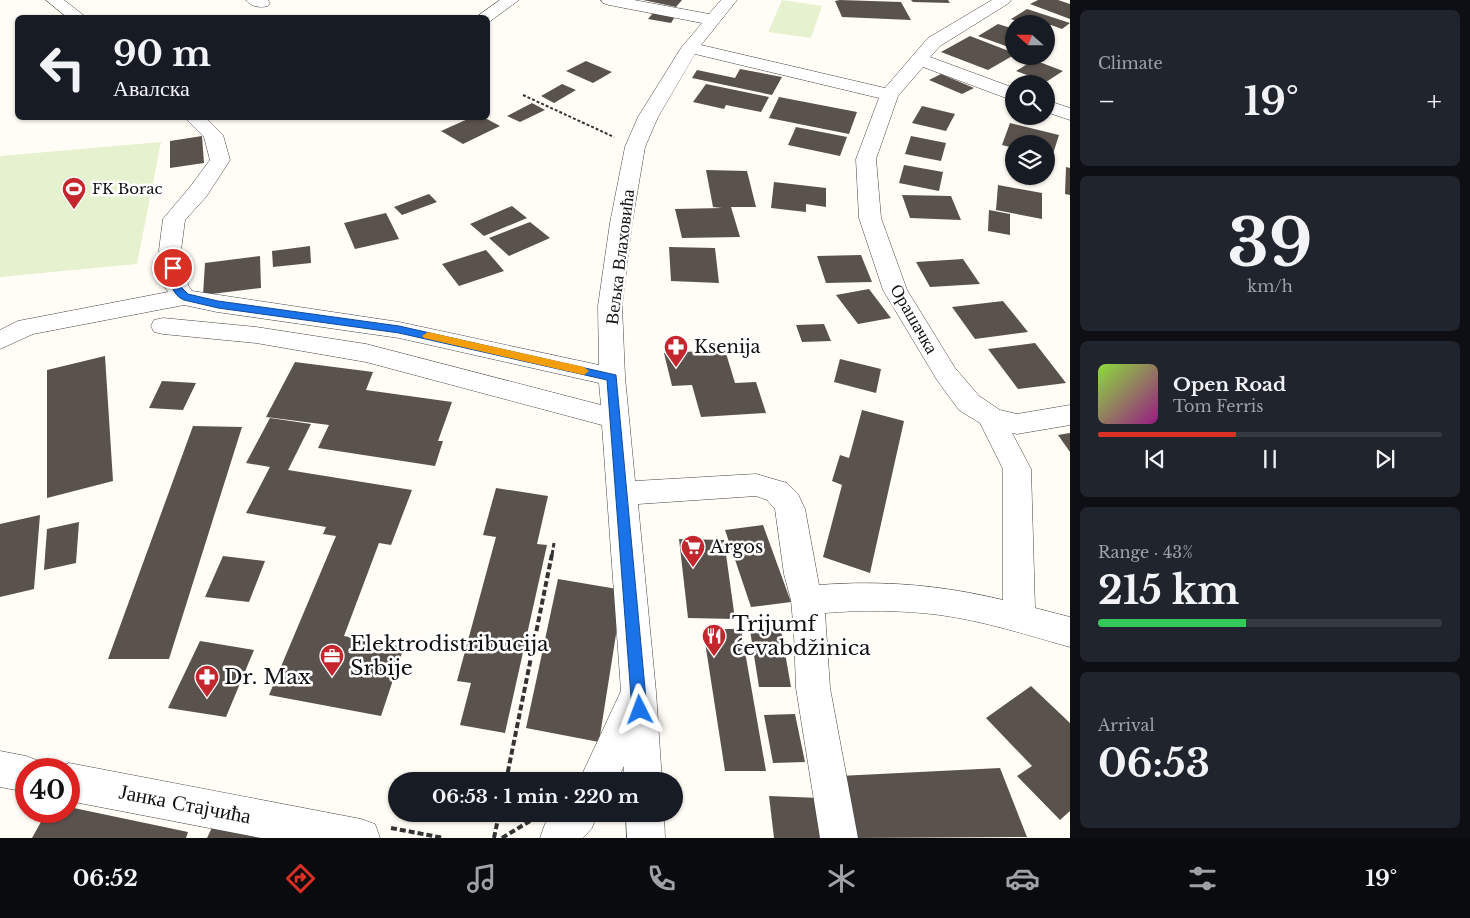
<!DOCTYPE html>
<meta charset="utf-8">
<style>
body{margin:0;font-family:"Libre Baskerville",serif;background:#20242c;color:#f1f3f6;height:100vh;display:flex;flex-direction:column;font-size:19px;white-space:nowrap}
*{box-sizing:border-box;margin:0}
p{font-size:16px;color:#9ea1a6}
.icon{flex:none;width:28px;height:28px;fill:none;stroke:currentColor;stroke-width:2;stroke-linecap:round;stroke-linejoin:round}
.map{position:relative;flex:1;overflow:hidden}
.side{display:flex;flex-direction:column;gap:10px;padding:10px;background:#0d0f14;width:400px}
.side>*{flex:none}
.guide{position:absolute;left:15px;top:15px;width:475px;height:105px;border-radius:8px;box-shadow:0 1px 4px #0004;background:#171b24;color:#f1f3f6;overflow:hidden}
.needle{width:32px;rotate:291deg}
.controls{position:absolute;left:1005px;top:15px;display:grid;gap:10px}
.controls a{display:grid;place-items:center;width:50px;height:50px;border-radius:50%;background:#171b24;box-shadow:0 1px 4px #0004;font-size:25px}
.speed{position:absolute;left:15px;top:758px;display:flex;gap:10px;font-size:25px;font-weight:700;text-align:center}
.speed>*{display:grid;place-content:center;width:65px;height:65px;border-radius:50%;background:#171b24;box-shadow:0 1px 4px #0004;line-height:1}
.speed .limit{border:8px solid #d22;background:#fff;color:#111}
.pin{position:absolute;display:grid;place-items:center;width:42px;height:42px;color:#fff;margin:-21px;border:2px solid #fff;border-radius:50%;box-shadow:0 1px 5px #0007}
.me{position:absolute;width:55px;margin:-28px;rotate:357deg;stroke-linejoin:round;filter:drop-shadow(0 0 4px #0008)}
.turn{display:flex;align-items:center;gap:18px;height:105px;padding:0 15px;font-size:22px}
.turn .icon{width:65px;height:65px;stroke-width:2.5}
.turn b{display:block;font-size:35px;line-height:42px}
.big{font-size:38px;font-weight:700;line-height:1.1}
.side .card{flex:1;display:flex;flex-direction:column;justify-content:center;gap:8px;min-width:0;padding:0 18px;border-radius:8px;background:#20242c}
.side .dial{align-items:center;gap:0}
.dial b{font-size:65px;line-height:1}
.song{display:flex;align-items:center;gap:15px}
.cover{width:60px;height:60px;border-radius:8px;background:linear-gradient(135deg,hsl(90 70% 55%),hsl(310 70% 35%))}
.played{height:5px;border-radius:2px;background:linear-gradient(90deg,#d93025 40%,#363941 40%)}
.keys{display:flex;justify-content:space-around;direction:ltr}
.heat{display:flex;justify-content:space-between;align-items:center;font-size:28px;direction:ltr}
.charge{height:8px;border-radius:4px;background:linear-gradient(90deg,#34c759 43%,#363941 0)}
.trip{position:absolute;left:388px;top:772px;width:295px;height:50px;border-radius:25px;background:#171b24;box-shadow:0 1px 4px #0004;font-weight:700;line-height:50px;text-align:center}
.dock{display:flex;height:80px;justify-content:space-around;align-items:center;background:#090b0e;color:#9ea1a6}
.dock .icon{width:35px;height:35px}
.dock .selected{color:#d93025}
.dock b{font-size:22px;color:#f1f3f6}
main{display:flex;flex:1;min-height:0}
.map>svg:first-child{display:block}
.pitch{fill:#e6f2cf}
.building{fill:#5a524d}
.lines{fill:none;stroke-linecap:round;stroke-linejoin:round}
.minor-casing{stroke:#444;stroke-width:1}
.path-far2{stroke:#333;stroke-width:2;stroke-dasharray:3 2;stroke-linecap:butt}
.path-far1{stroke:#333;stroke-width:3;stroke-dasharray:5 2.5;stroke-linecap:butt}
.path{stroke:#333;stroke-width:4;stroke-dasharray:6 3;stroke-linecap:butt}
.minor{fill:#fff;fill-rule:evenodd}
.route{fill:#1a73e8;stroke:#114b97}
.slow{fill:#f59e0b}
.labels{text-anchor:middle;stroke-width:5;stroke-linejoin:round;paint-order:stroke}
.far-poi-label{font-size:15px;fill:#111;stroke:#fff;text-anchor:start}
.street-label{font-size:18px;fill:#111;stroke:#fff}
.poi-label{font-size:18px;fill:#111;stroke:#fff;text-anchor:start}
.near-poi-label{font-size:21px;fill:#111;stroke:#fff;text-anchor:start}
.near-street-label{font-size:21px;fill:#111;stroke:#fff}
</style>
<main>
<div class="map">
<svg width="1070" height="838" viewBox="0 0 1070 838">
<rect width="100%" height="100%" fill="#fffdf5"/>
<!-- pitch -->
<path class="pitch" d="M782,0L822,6L811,38L768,32Z
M161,142L137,264L0,277V156Z"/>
<!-- building -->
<path class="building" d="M643,0H682L676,7Z
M840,0L901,2L911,20L842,17L835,1Z
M911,0H948L950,3L913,2Z
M1038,0H1058L1070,4V19L1030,4Z
M1027,9L1070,23L1062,29L1051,25L1046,29V24H1024L1011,19Z
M654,12L676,15L671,23L648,19Z
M998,24L1014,29V49L978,36Z
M970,36L1014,53V55L988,70L941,52Z
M1034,60L1063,71L1046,82L1016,71Z
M586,61L612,72L593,83L566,71Z
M740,69L782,77L772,95L692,78L697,70L735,78Z
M941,74L974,88L962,94L929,80Z
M562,84L576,90L554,103L541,96Z
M706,84L769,97L761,112L726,105L724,109L693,102Z
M779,97L857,112L849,134L769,118Z
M532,103L545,110L520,122L507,116Z
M922,106L955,114L946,131L912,123Z
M470,118H485L500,126L463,144L441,131Z
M1010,123L1059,135L1052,157L1046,156V144H1014V148L1002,145Z
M796,127L847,137L840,156L788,145Z
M202,136L204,163L170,168V141Z
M911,136L946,143L941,161L905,154Z
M904,165L943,172L939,191L899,183Z
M1066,167L1070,168V195L1065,194Z
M706,170L747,171L756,207H731L740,237L682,238L675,209L722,208L713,207Z
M774,182L826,188V207L806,204V212L771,208Z
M998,185L1042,193V219L996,210Z
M429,194L437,202L402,215L394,207Z
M902,195L951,196L961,220L910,218Z
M512,206L527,218L484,236L470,224Z
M989,210L1010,214V235L988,231Z
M386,213L399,239L355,249L344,223Z
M530,222L550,238L509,256L489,238Z
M310,246L311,263L273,267L272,251Z
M669,247L715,248L719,283L671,281Z
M486,250L504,271L459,286L442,264Z
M861,255L872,282L826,283L817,256Z
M260,256L261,288L203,295L205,263Z
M963,259L980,284L930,287L916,262Z
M869,289L891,318L858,324L836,295Z
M1003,301L1028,332L975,339L952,307Z
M824,324L831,341L802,342L796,325Z
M1035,343L1066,383L1018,389L988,349Z
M725,350L735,383L756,382L766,413L701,417L692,385L672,386L664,353Z
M105,356L113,481L47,498V370Z
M840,359L881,369L876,393L834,382Z
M295,362L373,372L366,390L452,402L438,441H443L435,466L318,448L329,425L266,417Z
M162,381L196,383L183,410L149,408Z
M862,410L904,421L870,573L823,557L842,485L832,481L840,455L849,458Z
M270,418L311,424L288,470L412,490L391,545L379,543L344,636L404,647L381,716L269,695L336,536L323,534L326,527L246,513L270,467L246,463Z
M193,426L242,427L169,659H108Z
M1070,433V452L1058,435Z
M496,488L548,496L537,544L547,545L505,733L460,725L471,683L457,681L496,537L483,535Z
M40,515L34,589L0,597V524Z
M79,522L76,563L44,570L47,529Z
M763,525L791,602L751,607L725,530Z
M679,539L724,540L735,619L688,618Z
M223,556L265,561L249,602L205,597Z
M558,579L623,590L599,742L526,728Z
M703,629H741L766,771H725Z
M750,630H781L791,687H759Z
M200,641L254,650L226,717L168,708Z
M1031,686L1070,723V811L1060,820L1017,776L1032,766L986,718Z
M795,714L805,762L773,763L764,715Z
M1000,768L1027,837L855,838L839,776Z
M769,796L820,798L827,838H774Z
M69,807L188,832L186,838H32L47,811H69Z
M217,817L297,838H207Z"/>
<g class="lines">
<defs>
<path id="minor" d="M46,0H64L87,18H68Z
M246,0H268L270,3L268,6C260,8 251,7 246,0Z
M500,0H519L489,22L488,18H475Z
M601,0H634L709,14L721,0H737L701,45L885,88L928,38L992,0H1011L1009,3L940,46L930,57L1014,88V101L923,67L898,96L876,159L881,218L907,290L955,368L979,396L1000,410L1017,414L1070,405V425L1017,434L1012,433L1031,469L1035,608L1070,617V647C1027,635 984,621 940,615C902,610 863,610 825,613L830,688L858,838H820L796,688L794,633L791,600L784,574L775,509L767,500L756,496L638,504L656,692L662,781H624V766L617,781H579L621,691L602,425L366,362L256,343L163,334L154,332L151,326L154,320L163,318L256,327L366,344L601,405L599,383L399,338L217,312L184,305L33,334L0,349V330L18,321L168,292L164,286L159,250L163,219L190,187L210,160L204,137L185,118H206L223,135L230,160L206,197L185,220L181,250L188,285L192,291L399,322L599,365L598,306L610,223L625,147L638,117L681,48L702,23L609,5L603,3ZM695,54L879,98L856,159L859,218L883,290L937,380L959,410L980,423L1003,469V600C942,585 881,580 819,585L805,509L798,494L787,483L756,474L635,481L625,377L622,306L632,223L645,147L658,117Z
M1046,100L1070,108V120L1046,112Z
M0,751L26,756L39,761L42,769H26V792L0,787Z
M69,763L361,819L375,824L380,838H261L69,801V769H56Z
M554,814H597L592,828L583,838H540L545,824Z
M626,814H664L665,838H627Z"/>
</defs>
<!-- minor casing -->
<use href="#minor" class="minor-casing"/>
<!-- path-far2 -->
<path class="path-far2" d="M523,95L614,137"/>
<!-- path-far1 -->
<path class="path-far1" d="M552,555L554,543"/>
<!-- path -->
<path class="path" d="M506,781L552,554
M391,828L444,838
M494,838L499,814
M502,838L530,821"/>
<!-- minor -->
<use href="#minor" class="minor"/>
</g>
<!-- route -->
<path class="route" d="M173,265L178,268L180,286L188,294L218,301L399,326L616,375L647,710L645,715L640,717L635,715L632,710L607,380L399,333L218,308L184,300C171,295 170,280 168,268Z"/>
<!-- slow -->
<path class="slow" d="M428,332L584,367L589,371L584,375L424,338L422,336Z"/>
<!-- icons -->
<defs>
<symbol id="stadium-pin" viewBox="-11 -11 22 30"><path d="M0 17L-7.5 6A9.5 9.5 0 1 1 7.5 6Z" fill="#c4262e" stroke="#fff"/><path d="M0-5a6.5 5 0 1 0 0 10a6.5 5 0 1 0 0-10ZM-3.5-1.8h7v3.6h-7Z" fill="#fff"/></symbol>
<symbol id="pharmacy-pin" viewBox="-11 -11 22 30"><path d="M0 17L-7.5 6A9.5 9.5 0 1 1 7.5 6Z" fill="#c4262e" stroke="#fff"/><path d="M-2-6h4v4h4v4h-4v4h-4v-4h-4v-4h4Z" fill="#fff"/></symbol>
<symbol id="supermarket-pin" viewBox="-11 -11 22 30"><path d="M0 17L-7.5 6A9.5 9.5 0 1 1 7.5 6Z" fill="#c4262e" stroke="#fff"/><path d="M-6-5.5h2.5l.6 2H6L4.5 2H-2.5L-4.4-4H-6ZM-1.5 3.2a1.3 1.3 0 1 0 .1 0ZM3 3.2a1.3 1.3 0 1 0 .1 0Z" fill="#fff"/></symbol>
<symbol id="restaurant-pin" viewBox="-11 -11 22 30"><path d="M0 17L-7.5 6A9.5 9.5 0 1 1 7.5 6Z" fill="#c4262e" stroke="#fff"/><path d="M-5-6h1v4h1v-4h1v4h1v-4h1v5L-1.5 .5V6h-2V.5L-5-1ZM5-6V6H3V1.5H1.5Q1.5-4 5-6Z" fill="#fff"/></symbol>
<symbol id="office-pin" viewBox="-11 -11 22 30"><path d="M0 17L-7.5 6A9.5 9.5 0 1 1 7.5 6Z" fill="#c4262e" stroke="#fff"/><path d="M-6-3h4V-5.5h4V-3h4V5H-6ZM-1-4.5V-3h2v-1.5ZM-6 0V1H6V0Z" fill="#fff"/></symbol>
</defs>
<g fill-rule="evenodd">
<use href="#stadium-pin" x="60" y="175" width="28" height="38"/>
<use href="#pharmacy-pin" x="662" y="333" width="28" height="38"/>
<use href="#supermarket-pin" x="679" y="533" width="28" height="38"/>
<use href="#restaurant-pin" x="700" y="622" width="28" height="38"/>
<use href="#office-pin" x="318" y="642" width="28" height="38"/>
<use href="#pharmacy-pin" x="193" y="663" width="28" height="38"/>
</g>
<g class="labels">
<!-- far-poi labels -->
<g class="far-poi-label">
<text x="92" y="194">FK Borac</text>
</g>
<!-- street labels -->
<g class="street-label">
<text transform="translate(620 257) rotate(-83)" y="6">Вељка Влаховића</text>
<text transform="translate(914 319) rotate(60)" y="6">Орашачка</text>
</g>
<!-- poi labels -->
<g class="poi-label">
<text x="694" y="353">Ksenija</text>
<text x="710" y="553">Argos</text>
</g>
<!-- near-poi labels -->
<g class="near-poi-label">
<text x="732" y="631">Trijumf<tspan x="732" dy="24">ćevabdžinica</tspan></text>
<text x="350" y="651">Elektrodistribucija<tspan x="350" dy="24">Srbije</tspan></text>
<text x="224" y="684">Dr. Max</text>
</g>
<!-- near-street labels -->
<g class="near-street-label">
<text transform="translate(185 804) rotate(11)" y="7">Јанка Стајчића</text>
</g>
</g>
</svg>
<div class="controls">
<a><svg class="needle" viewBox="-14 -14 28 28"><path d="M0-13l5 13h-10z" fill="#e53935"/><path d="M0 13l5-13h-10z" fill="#9ea1a6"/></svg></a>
<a><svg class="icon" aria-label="search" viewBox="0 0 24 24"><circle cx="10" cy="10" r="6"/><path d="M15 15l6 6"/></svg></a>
<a><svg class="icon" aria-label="layers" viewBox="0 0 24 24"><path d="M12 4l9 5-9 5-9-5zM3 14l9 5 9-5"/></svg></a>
</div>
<div class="speed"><div class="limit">40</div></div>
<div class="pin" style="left:173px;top:268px;background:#d93025"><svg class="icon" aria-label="arrive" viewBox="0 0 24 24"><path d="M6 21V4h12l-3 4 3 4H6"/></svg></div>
<svg class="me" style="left:640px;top:710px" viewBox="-20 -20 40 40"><path d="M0-17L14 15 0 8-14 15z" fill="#1a73e8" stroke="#fff" stroke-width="4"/></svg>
<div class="trip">06:53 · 1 min · 220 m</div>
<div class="guide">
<div class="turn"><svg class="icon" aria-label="left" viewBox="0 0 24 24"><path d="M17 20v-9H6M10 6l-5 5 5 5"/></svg><div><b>90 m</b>Авалска</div></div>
</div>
</div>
<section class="side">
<div class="card"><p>Climate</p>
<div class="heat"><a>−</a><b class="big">19°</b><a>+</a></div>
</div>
<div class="card dial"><b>39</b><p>km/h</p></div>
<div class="card">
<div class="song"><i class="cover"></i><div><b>Open Road</b><p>Tom Ferris</p></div></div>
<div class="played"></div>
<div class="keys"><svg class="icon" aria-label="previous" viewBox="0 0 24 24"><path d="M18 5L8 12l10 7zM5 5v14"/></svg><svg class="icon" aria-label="pause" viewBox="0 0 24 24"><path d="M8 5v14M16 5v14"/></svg><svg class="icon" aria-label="next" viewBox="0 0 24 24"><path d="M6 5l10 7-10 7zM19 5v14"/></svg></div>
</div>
<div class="card"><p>Range · 43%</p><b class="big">215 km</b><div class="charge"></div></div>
<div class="card"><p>Arrival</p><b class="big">06:53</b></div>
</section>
</main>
<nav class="dock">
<b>06:52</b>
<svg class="icon selected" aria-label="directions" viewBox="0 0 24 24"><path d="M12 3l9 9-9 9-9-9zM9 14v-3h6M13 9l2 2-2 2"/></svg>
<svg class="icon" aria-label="music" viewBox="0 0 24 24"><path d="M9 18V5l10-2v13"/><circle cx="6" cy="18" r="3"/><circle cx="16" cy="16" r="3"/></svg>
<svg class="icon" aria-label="phone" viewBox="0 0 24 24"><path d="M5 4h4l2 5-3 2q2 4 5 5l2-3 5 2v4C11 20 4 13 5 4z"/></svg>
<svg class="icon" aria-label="climate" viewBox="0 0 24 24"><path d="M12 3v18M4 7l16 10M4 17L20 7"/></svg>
<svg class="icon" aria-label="car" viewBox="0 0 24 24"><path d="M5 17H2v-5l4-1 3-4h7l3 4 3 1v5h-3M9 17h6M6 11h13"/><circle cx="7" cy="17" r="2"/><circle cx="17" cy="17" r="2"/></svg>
<svg class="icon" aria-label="filters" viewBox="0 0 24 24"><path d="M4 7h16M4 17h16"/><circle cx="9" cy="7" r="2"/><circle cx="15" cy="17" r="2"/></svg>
<b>19°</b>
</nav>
